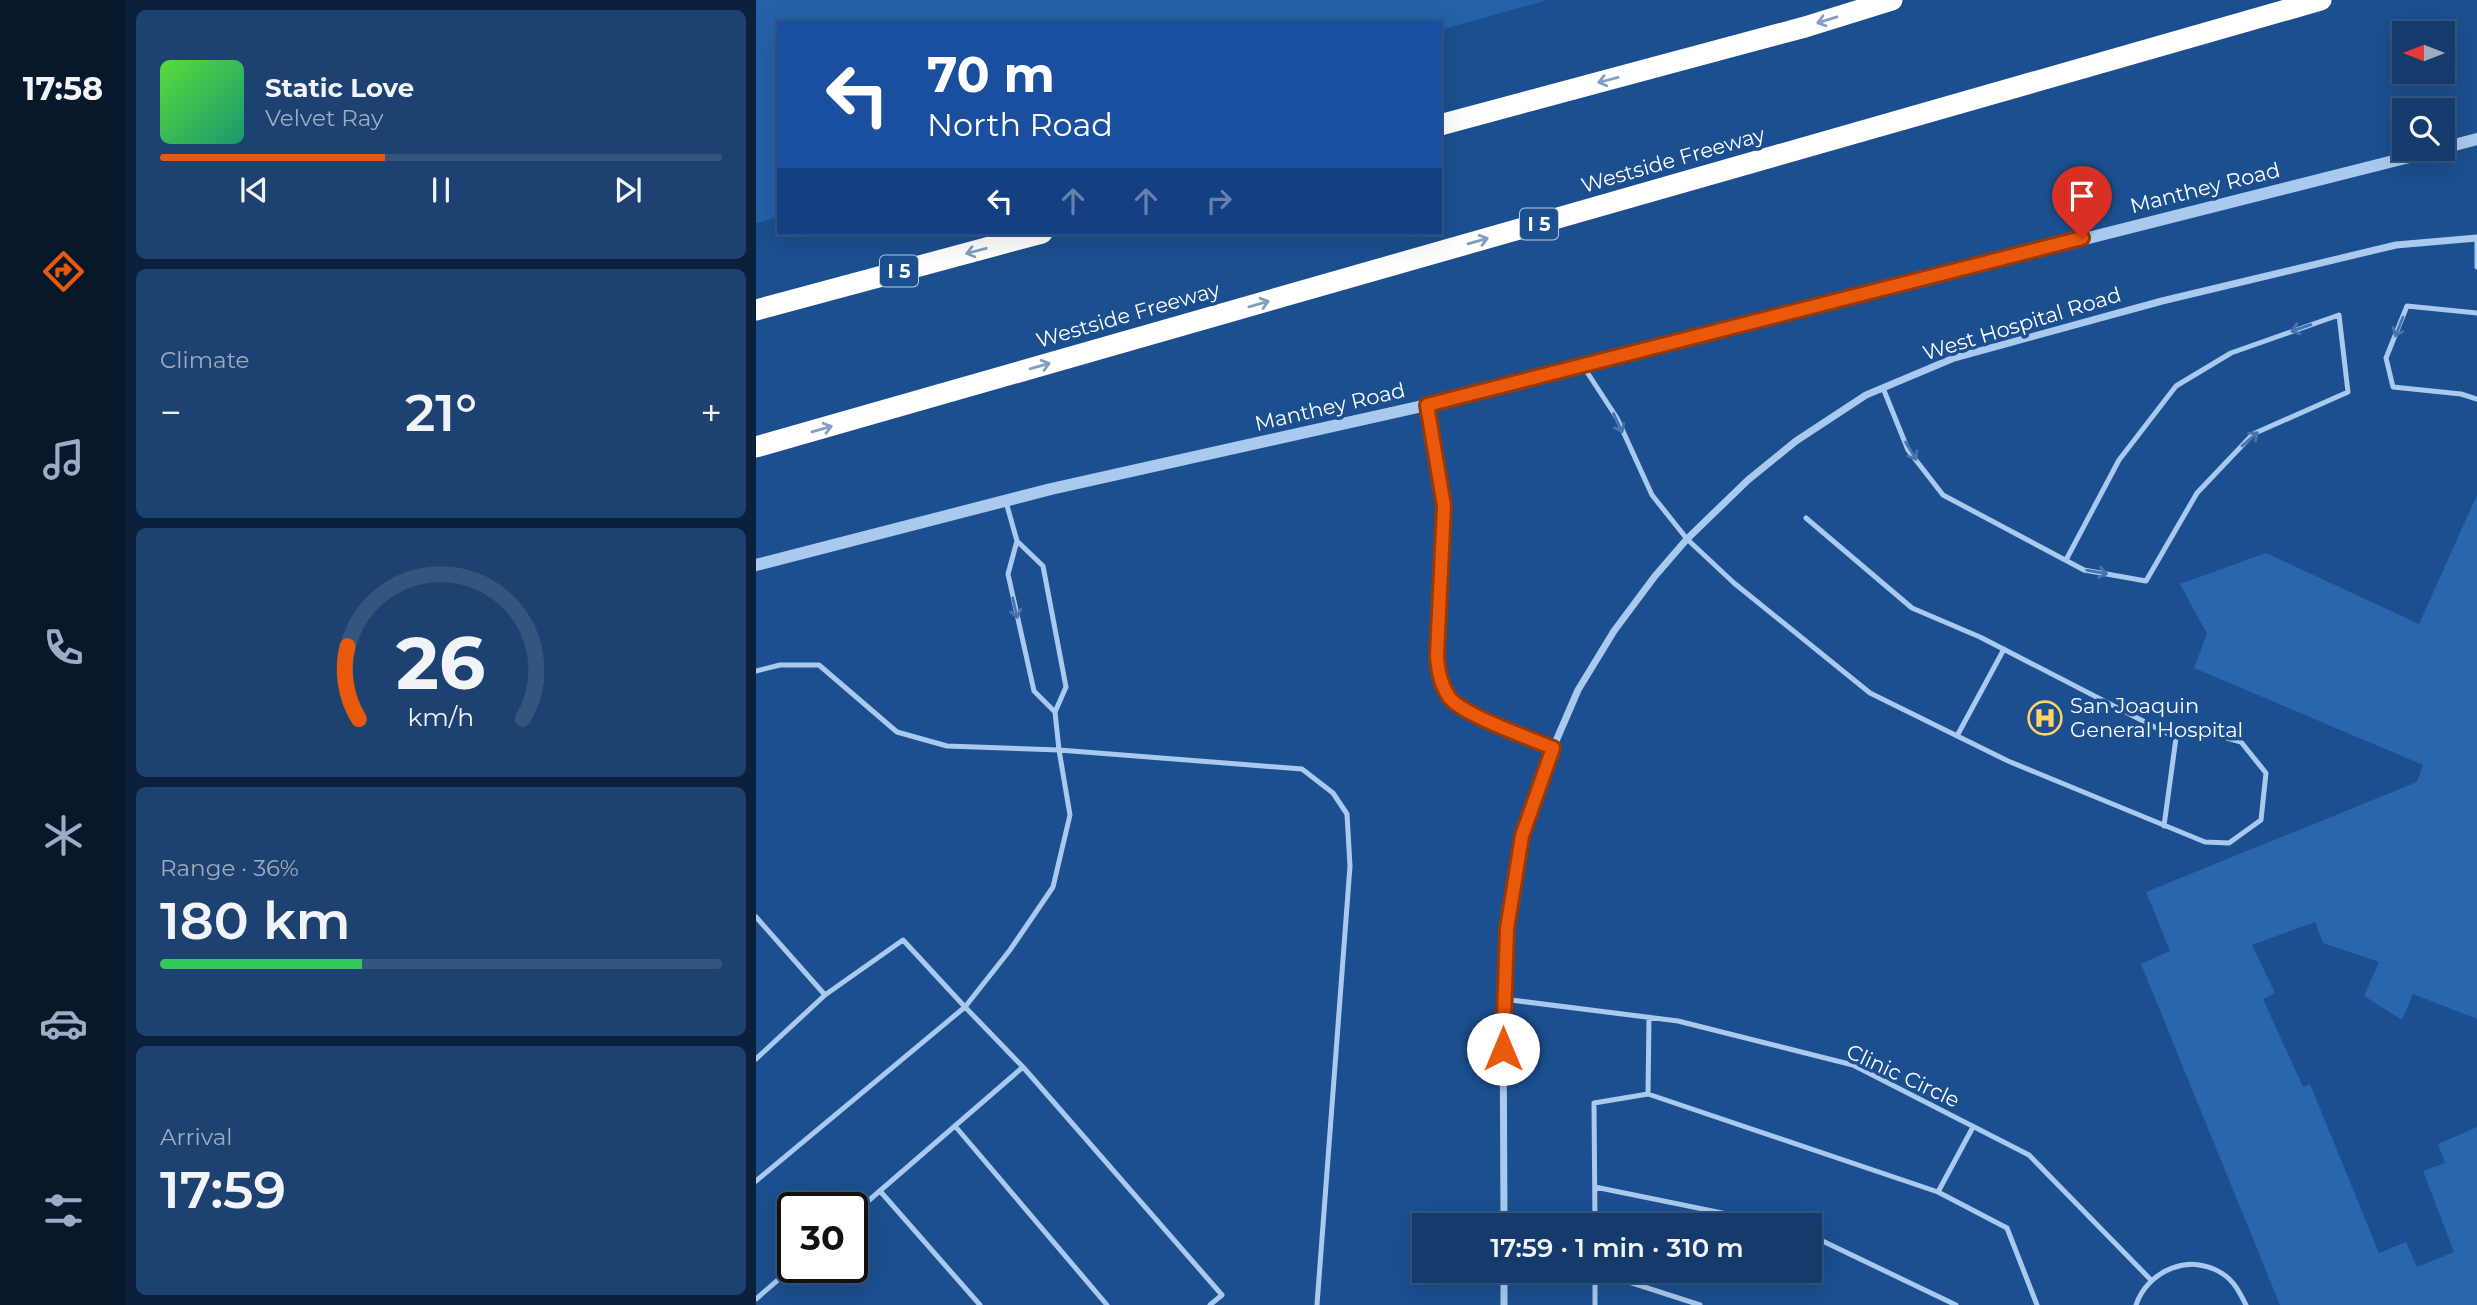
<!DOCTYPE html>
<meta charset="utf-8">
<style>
body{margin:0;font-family:Montserrat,sans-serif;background:#1d4271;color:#f1f3f6;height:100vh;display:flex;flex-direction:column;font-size:26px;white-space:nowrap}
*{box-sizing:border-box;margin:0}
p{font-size:23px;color:#9dadc1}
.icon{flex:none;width:38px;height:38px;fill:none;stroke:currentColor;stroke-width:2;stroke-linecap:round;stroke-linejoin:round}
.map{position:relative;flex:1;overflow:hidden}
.panel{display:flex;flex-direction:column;gap:10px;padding:10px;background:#0b203b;width:630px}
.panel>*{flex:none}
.guide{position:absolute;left:21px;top:21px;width:665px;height:214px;border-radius:0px;box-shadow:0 7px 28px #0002,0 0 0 2px #33557e;background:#1a4fa0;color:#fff;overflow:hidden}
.needle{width:46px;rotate:270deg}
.tools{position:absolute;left:1636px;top:21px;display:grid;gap:14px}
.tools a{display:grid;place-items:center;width:63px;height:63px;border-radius:0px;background:#143b6b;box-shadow:0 7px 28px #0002,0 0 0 2px #33557e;font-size:35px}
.speed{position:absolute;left:21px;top:1192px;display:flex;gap:14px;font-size:35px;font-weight:700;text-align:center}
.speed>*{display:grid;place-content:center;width:91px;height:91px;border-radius:50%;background:#143b6b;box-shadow:0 7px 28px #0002,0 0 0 2px #33557e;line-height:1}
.speed .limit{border:4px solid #111;border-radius:10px;background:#fff;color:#111}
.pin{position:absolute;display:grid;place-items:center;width:60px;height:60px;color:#fff;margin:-72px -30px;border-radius:50% 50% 50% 0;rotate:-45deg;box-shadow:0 0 7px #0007}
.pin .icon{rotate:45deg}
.me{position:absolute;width:77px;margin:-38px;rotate:0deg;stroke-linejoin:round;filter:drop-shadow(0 0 5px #0008)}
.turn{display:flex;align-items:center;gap:24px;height:147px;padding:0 35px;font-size:32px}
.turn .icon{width:91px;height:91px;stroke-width:2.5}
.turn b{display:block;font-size:49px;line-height:60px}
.lanes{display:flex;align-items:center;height:66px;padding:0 35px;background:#0003;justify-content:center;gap:35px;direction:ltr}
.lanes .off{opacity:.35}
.big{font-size:52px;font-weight:600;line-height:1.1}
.panel .tile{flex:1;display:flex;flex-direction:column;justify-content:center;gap:10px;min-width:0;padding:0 24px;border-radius:10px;background:#1d4271}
.panel .dial{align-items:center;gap:0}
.dial svg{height:182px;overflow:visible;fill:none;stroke:#33557e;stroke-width:7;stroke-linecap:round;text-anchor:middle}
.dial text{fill:#f1f3f6;stroke:none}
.song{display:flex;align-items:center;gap:21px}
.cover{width:84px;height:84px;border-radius:10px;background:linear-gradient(135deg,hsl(110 70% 55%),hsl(160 70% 35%))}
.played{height:7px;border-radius:4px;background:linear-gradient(90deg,#ea580c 40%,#33557e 40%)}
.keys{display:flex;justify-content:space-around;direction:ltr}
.heat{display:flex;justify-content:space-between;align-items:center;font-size:38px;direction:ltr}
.charge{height:10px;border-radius:5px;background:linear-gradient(90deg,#34c759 36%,#33557e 0)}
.trip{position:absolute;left:656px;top:1213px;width:410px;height:70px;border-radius:0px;background:#143b6b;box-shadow:0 7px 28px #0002,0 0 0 2px #33557e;font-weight:600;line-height:70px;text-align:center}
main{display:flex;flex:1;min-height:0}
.tab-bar{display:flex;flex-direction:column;width:126px;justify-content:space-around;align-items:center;background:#08182b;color:#9dadc1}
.tab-bar .icon{width:49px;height:49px}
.tab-bar .selected{color:#ea580c}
.tab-bar b{font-size:32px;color:#f1f3f6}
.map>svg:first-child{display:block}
.green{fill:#2461a8}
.building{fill:#2a66ad}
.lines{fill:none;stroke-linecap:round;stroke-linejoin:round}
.service{stroke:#a9c9ee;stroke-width:5}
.minor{stroke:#a9c9ee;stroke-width:7}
.tertiary{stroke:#a9c9ee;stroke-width:12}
.motorway{stroke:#fff;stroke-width:21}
.oneway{stroke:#829ec1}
.oneway2{stroke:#4674ac}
.route-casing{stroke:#983908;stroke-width:18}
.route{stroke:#ea580c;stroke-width:12}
.labels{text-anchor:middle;stroke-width:7;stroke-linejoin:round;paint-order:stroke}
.shield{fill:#1b4f8f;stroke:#bbcadd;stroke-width:2}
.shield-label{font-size:19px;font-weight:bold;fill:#fff}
.street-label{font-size:21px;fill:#fff;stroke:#1b4f8f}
.poi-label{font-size:21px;fill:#fff;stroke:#1b4f8f;text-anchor:start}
</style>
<main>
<nav class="tab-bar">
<b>17:58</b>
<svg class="icon selected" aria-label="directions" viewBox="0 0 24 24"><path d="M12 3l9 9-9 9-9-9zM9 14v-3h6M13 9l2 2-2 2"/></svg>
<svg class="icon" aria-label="music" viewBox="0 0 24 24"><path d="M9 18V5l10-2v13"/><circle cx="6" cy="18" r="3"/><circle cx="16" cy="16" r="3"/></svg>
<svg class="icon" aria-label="phone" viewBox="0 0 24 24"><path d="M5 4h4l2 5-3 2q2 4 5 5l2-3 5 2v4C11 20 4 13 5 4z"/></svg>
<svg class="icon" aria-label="climate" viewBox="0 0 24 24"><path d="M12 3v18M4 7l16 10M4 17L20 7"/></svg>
<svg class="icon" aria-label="car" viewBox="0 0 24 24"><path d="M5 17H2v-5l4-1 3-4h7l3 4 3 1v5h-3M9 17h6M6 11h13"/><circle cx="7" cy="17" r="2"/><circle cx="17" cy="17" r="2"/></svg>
<svg class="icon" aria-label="filters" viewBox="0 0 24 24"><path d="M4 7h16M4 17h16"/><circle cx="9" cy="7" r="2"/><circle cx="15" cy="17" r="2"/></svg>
</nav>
<section class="panel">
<div class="tile">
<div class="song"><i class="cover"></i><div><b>Static Love</b><p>Velvet Ray</p></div></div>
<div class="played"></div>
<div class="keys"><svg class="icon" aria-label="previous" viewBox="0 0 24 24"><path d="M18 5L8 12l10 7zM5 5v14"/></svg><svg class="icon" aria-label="pause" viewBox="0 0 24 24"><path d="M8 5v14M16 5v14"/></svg><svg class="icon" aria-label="next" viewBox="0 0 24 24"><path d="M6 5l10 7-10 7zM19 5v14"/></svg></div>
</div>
<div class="tile"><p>Climate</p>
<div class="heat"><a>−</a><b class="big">21°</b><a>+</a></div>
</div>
<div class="tile dial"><svg viewBox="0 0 100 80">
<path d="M14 69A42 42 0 1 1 86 69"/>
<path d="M14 69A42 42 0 0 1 9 37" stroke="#ea580c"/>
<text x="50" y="56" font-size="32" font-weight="700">26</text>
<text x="50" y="72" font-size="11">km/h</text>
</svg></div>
<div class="tile"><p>Range · 36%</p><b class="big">180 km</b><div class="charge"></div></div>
<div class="tile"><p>Arrival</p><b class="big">17:59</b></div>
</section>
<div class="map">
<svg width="1721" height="1305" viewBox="0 0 1721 1305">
<rect width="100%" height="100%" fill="#1b4f8f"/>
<!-- green -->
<path class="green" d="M0,0H792L684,30V23H23V217L0,223Z"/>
<!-- building -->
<path class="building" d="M1721,495V1019L1657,994L1646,1020L1608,996L1623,962L1567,943L1559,922L1496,945L1519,993L1507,999L1547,1087L1554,1084L1623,1253L1650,1242L1661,1267L1698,1252L1667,1171L1689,1163L1682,1144L1721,1127V1305H1524L1385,964L1414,951L1390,892L1661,782L1667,765L1438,668L1451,634L1424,584L1510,553L1663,624Z"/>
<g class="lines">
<!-- service -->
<path class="service" d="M1721,238V267
M1721,313L1651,306L1630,358L1637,387L1705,394L1721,399
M827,366L861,418L896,495L931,539L978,583L1114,693L1252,761L1449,842L1473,843L1505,820L1510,773L1485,742L1454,733L1420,738L1408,826
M1127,388L1152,450L1187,495L1328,570L1390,581L1441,493L1497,434L1592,392L1583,315L1475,353L1420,386L1363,460L1310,560
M250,502L261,541L252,574L278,691L299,712L310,687L287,566L261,541
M1050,518L1156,608L1224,637L1420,738
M0,671L24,665H63L141,732L191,746L303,750L299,712
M1201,736L1248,649
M0,917L69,995L0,1059
M747,999L922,1021L1097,1065L1273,1155L1395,1280
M267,1067L466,1295L454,1305
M892,1094L1182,1192
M199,1126L351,1305
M1217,1127L1182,1192L1251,1228L1281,1305
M0,1181L209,1007L147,940L69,995
M839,1187L1025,1225
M124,1191L224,1305
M96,1215L267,1067L209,1007L254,950L297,887L314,815L303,750L546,769L577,793L591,814L594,866L561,1305
M839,1225L838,1103L892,1094L893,1017
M1054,1235L1200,1305
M839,1270V1305
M839,1271L944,1305
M0,1299L37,1267
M1380,1305C1392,1270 1435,1252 1467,1274C1478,1281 1484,1293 1490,1305"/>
<!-- minor -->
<path class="minor" d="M671,405L688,506L681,655C682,671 684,683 693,697C706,715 774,738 797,748
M748,1225L747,999L751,929L766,837L797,748L822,690L858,631L899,576L931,539L992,480L1040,441L1110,395L1198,358L1406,301L1640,245L1721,238
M748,1270V1305"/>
<!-- tertiary -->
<path class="tertiary" d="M1687,148L1721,139
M0,565L295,489L671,405L1685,149"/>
<!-- motorway -->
<path class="motorway" d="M684,125L1049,27L1136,0
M0,310L286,233
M0,447L1565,0"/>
</g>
<!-- one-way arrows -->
<defs><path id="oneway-shaft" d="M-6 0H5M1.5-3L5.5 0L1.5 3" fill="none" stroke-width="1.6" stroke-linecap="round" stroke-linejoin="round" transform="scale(1.75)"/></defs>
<g class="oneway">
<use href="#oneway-shaft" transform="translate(1071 20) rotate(163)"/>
<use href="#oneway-shaft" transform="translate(852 80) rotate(165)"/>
<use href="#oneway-shaft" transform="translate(722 241) rotate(-16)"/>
<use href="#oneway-shaft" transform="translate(220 251) rotate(165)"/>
<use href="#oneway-shaft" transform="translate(503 304) rotate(-16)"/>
<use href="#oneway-shaft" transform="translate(284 366) rotate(-16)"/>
<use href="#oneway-shaft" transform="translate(66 429) rotate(-16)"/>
</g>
<g class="oneway2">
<use href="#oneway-shaft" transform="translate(1643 327) rotate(112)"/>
<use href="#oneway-shaft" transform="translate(1545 328) rotate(161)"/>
<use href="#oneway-shaft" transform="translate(862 423) rotate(65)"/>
<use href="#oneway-shaft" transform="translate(1494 439) rotate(-41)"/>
<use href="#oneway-shaft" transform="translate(1155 451) rotate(59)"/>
<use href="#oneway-shaft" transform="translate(1341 572) rotate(10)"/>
<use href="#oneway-shaft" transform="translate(259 608) rotate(77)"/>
</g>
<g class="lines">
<defs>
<path id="route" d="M747,1049L751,929L766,836L797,748C774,738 706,715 693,697C684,683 682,671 681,655L688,506L671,405L1326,238"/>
</defs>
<!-- route casing -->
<use href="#route" class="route-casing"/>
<!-- route -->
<use href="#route" class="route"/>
</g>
<!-- icons -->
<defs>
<symbol id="hospital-ring" viewBox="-11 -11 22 22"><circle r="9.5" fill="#1b4f8f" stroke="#ffd166" stroke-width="1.5"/><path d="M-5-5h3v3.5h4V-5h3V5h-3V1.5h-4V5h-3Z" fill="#ffd166"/></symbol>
</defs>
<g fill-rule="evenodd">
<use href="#hospital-ring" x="1270" y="699" width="38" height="38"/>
</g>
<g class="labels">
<!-- shield labels -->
<g class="shield">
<rect x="764" y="208.5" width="38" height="31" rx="5"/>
<rect x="124" y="255.5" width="38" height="31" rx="5"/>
</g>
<g class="shield-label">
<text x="783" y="231">I 5</text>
<text x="143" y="278">I 5</text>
</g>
<!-- street labels -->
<g class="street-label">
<text transform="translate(917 160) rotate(-16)" y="7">Westside Freeway</text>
<text transform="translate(1449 188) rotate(-14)" y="7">Manthey Road</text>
<text transform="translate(372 315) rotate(-16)" y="7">Westside Freeway</text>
<text transform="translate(1266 324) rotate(-17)" y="7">West Hospital Road</text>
<text transform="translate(574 407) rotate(-13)" y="7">Manthey Road</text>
<text transform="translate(1147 1076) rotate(25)" y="7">Clinic Circle</text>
</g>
<!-- poi labels -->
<g class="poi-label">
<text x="1314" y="713">San Joaquin<tspan x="1314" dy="24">General Hospital</tspan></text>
</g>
</g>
</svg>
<div class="tools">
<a><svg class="needle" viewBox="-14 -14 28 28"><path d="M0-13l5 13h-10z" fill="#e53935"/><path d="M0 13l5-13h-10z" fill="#9dadc1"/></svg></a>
<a><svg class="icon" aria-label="search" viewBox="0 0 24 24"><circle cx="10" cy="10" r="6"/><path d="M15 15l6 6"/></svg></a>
</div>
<div class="speed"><div class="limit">30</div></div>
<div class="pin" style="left:1326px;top:238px;background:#d93025"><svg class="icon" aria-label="arrive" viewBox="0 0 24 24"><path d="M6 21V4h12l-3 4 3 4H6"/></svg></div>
<svg class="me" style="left:747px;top:1049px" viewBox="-20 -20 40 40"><circle r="19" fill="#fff"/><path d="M0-13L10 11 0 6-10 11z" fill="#ea580c"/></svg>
<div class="trip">17:59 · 1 min · 310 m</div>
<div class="guide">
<div class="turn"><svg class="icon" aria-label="left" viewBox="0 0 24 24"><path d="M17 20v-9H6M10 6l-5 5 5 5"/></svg><div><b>70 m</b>North Road</div></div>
<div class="lanes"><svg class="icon" aria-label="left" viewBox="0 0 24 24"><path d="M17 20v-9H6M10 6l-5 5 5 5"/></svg><svg class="icon off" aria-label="ahead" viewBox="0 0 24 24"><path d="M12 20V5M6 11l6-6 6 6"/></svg><svg class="icon off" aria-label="ahead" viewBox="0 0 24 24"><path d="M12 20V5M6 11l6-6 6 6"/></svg><svg class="icon off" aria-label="right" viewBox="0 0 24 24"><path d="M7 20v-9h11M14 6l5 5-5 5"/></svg></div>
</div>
</div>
</main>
